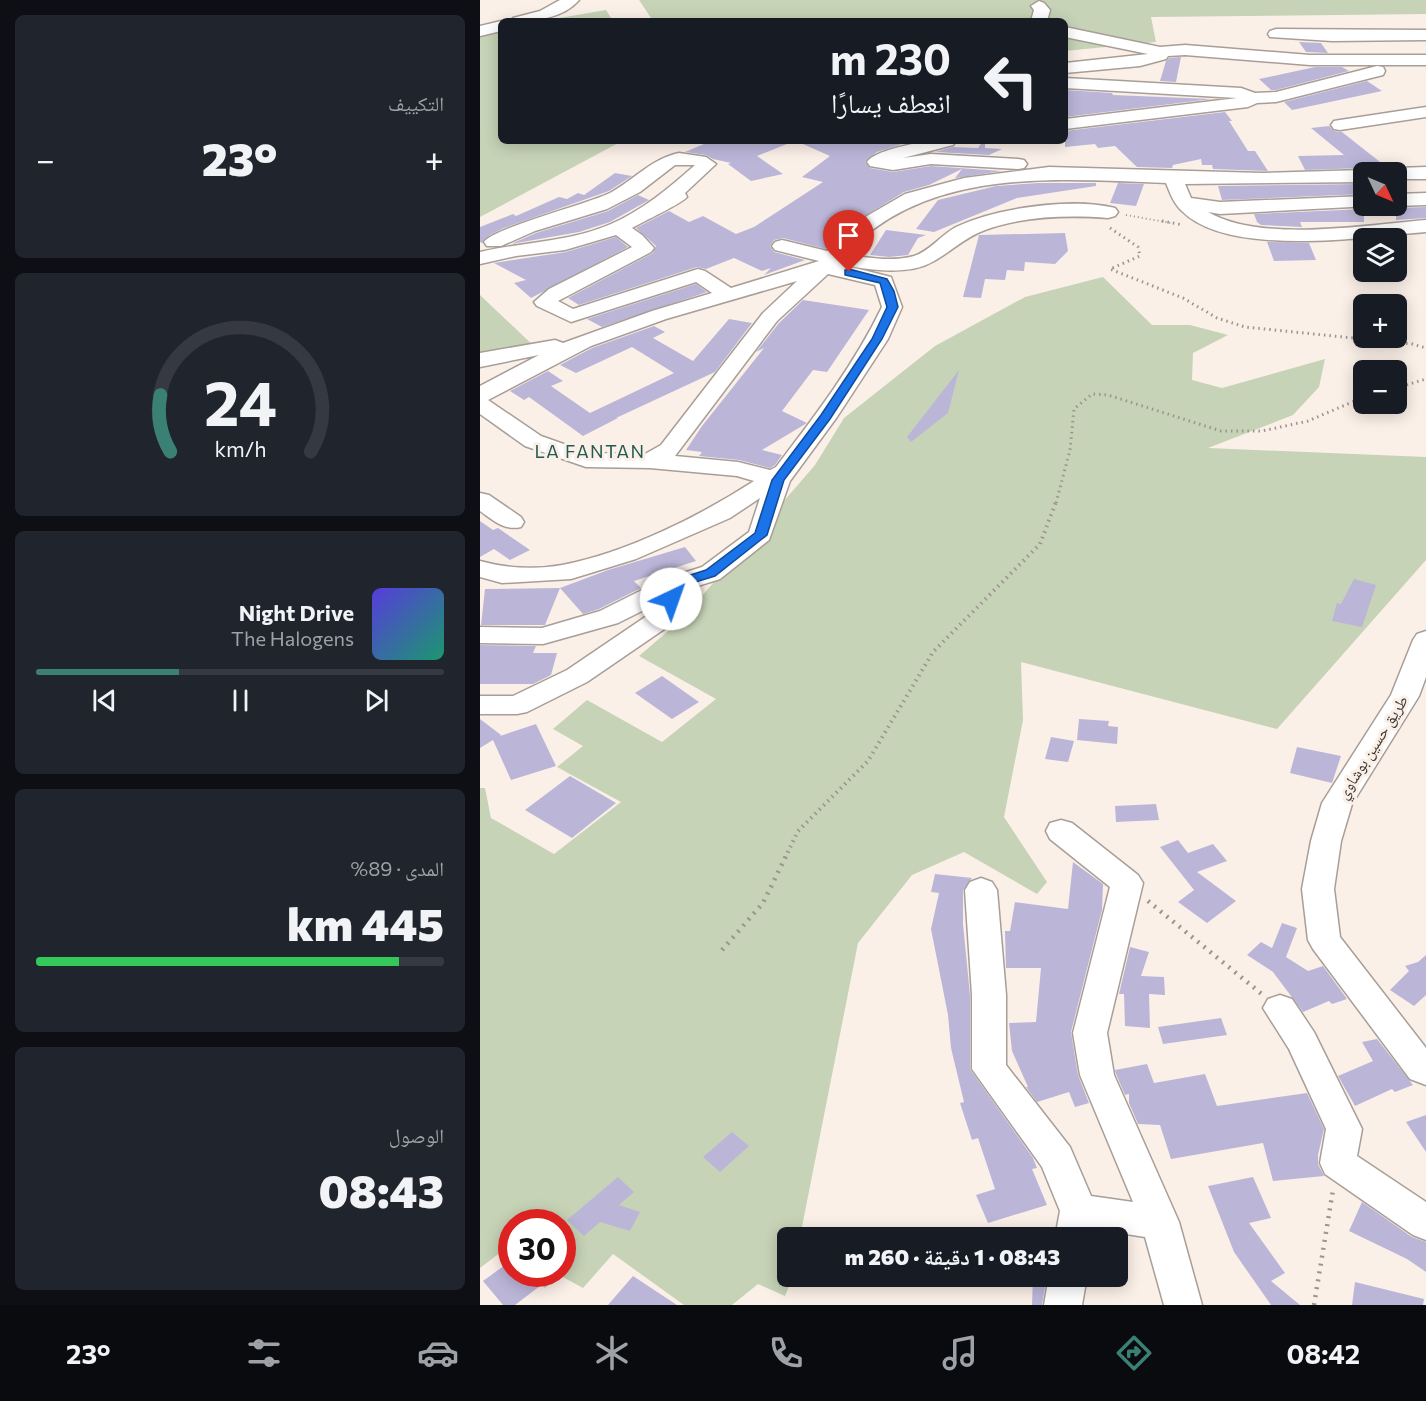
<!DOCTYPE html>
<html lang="ar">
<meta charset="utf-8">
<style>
body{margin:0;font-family:Commissioner,"Noto Naskh Arabic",sans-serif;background:#20242c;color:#f1f3f6;direction:rtl;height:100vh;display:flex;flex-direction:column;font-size:22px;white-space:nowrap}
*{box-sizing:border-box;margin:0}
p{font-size:20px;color:#9ea1a6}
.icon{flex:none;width:33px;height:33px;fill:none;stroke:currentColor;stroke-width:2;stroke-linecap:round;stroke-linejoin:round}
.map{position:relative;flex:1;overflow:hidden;direction:ltr}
.drawer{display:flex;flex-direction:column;gap:15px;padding:15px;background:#0d0f14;width:480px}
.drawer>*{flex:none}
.guide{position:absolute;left:18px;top:18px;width:570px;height:126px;border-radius:9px;box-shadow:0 3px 15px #0003;direction:rtl;background:#171b24;color:#f1f3f6;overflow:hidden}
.needle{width:39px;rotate:134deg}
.buttons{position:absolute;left:873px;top:162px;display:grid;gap:12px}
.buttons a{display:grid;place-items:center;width:54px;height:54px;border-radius:9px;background:#171b24;box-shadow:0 3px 15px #0003;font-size:30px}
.speed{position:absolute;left:18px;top:1209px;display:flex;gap:12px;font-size:30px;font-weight:700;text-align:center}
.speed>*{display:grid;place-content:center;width:78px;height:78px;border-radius:50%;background:#171b24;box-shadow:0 3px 15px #0003;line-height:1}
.speed .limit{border:9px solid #d22;background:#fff;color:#111}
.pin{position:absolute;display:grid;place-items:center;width:51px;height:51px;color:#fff;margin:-62px -26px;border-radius:50% 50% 50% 0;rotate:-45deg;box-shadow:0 0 6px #0007}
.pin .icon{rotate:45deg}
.me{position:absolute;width:66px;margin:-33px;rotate:42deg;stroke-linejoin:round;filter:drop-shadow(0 0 4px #0008)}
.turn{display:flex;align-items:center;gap:21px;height:126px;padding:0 18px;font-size:27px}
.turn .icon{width:78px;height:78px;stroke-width:2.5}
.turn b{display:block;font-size:42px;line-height:51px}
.big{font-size:45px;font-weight:800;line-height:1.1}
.drawer .widget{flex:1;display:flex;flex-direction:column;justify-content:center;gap:9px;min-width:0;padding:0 21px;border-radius:9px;background:#20242c}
.drawer .dial{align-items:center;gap:0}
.dial svg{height:156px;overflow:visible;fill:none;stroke:#363941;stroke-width:7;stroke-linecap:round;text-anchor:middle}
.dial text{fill:#f1f3f6;stroke:none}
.song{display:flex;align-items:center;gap:18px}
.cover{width:72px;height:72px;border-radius:9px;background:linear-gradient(135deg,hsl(250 70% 55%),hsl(160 70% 35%))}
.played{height:6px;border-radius:3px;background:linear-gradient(90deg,#3b8075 35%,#363941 35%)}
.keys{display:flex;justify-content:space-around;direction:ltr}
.heat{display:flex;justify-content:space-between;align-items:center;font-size:33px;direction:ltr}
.charge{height:9px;border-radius:4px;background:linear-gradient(90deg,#34c759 89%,#363941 0)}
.trip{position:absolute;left:297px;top:1227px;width:351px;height:60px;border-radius:9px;background:#171b24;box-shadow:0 3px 15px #0003;font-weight:800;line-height:60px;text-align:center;direction:rtl}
.tab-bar{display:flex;height:96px;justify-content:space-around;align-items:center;background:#090b0e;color:#9ea1a6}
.tab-bar .icon{width:42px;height:42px}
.tab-bar .active{color:#3b8075}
.tab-bar b{font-size:27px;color:#f1f3f6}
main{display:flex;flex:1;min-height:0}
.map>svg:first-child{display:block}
.green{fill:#c6d3b6}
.building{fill:#bbb6d8}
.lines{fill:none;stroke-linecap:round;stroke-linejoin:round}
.minor-casing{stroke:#a89e97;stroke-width:3}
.path-far3{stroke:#9c948e;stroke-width:2;stroke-dasharray:1 3;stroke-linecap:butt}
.path-far2{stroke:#9c948e;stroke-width:3;stroke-dasharray:1.5 4;stroke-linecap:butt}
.path-far1{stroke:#9c948e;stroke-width:4;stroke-dasharray:1.5 4.5;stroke-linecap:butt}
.path{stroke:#9c948e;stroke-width:4.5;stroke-dasharray:2 6;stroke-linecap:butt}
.minor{fill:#fff;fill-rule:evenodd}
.route{fill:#1a73e8;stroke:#114b97;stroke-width:1.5}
.labels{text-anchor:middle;stroke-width:6;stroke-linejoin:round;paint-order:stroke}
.street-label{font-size:16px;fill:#3d3835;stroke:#fbf0e8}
.neighbourhood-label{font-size:18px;letter-spacing:1.5px;fill:#235b52;stroke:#fbf0e8}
</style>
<main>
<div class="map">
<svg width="946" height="1305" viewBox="0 0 946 1305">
<rect width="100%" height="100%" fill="#fbf0e8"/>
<!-- green -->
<path class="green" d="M159,0H946V14L671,17L676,42L585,51V21H159L171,18Z
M126,10L133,21H62Z
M21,31V141H142L0,217V37Z
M623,277L672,325H710L748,335L713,353L712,380L742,388L845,359L839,387L813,415L728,448L946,457V560L797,729L541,662L543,720L524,817L567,882L557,894L484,852L432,875L378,943L320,1237L308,1238V1276L313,1277L305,1296L278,1284L252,1305H204L133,1254L103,1288L79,1275L65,1288L47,1274H82V1222H32L31,1260L21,1252L0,1268V788H5L11,818L74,854L141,802L77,767L103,746L73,729L107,700L182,742L236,699L159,656L202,619L335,465L364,418L455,346L545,297Z
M0,295L57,349L0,360Z"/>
<!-- building -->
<path class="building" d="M819,42L841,43L848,53L826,52Z
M701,57L696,82L680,81L686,61L689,58Z
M835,67H862L869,71L796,90H791L779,79Z
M887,81L902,91L812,110L804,102Z
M585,90L632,93L633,95L732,99L585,117Z
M745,112L752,121H749L768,151H775L788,171L733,169L732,165H722L721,159L693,165L692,168L657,167L635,146L618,148L615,144L585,147V131Z
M849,126L854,131L862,132L909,169L906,171H893L884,168L825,170L818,156L864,155L831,128Z
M231,141H312V142L277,156L303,174L271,181L248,164L251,163L233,159L226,155L205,152Z
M316,141H431L397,152L385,162L390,168L413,172L451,166L522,171L475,178L482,169L449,185L424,192L383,217L363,225L372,226L346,249L303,238L294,240L290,246L294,252L325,260L284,275L291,268L282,271L254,258L226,269L217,267L99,305L88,298L173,253L176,246L156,228L189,211L209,222L223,216L256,234L274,227L343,182L322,177L350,156Z
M503,141H505V148L522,149L509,155L455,152L473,147L498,148Z
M135,173L152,176L129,191L24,228L10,235L2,243L0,242V227L33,214L36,216L79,197L87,199L98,193L104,195Z
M559,183H616V186L537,198L454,232L436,229L458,200L516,186Z
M638,183L664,184L656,206L630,203Z
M884,184V194L742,200L738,186Z
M158,195L169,200L130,222L99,232L31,244L56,233L128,211Z
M946,207V218L916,220V208Z
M884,209V222H820L822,227L781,225L777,222L774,214Z
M406,230L446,235L438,238L428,255L409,257L390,255Z
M585,233L588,251L575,264L545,262L544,271L527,270L525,280L505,279L501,298L483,297L499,235Z
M136,237L148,247L51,298L34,283L46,280L14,263L86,252Z
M787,242L829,243L836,260L794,261Z
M216,284L227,292L122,327L107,319Z
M323,300L389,310L347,372L333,370L302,411L327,423L282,450L302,455L295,465L290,468L259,460L219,456L222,452L206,450L222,426L284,348L276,352L299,323Z
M249,319L272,323L235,372L136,418H138L103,436L49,397L44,400L30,391L68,371L83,381L71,386L110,413L194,373L152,347L96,373L80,365L112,348L174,326L185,332L173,338L213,361Z
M479,370L468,413L431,442L427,437Z
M0,521L13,530L18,528L50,550L30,560L14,549L0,557Z
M205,547L216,561L154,581L161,588L119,609L103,614L80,588L128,570Z
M874,579L896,585L882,627L852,621L857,603L861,604Z
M80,588L65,625H1L5,589Z
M0,645L56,646L53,653H77L71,675L53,684H0Z
M182,676L219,702L192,719L155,693Z
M0,719L21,735L20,736L56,724L76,766L31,780L13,740L0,748Z
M599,719L629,721L628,726L638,727L637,744L597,740Z
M571,737L594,741L588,762L565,759Z
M817,747L861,756L852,783L810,773Z
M90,776L136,803L92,838L45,810Z
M676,804L679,820L636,822L635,806Z
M698,840L708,853L733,844L747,861L717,872L756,901L727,923L698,902L714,890L680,847Z
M593,862L623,884L622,910L591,1032L598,1075L609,1103L595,1107L589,1092L557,1102L546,1087H548L532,1051L529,1023L556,1022L561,968H526L525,931H530L535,902L588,909Z
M455,874L492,878L483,890V924L490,995V1069L553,1158L557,1168L552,1169L567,1205L508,1223L496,1195L515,1189L498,1138L492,1140L480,1103L484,1102L471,1048L468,1015L451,929L459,893L451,892Z
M802,923L817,928L806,957L828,971L843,966L867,999L852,1004L849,1001L823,1012L793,972L767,955L781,942L792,948Z
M650,947L669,952L661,976L684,977L685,995L669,994L670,1028L645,1026L644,994H639Z
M946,955V995L934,1006L910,990L929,971L925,966L938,962Z
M741,1018L747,1035L683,1044L678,1027Z
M897,1039L933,1085L915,1092L912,1089L875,1106L858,1076L893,1061L882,1042Z
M667,1064L674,1083L725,1074L737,1106L827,1093L844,1129L838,1155V1164L844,1176L793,1181L783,1143L691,1159L680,1125L658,1124L649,1103V1094L645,1095L636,1074L635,1070Z
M946,1115V1152L926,1122Z
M252,1132L269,1146L240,1172L223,1157Z
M138,1177L154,1192L139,1205L160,1212L150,1231L120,1222L104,1236L87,1220Z
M773,1177L791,1218L769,1223L805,1273L791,1281L820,1305H791L754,1252L728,1186Z
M882,1202L932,1237L946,1242V1272L927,1259L869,1231Z
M32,1260V1274H49L60,1286L35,1305H23L3,1281Z
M153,1276L197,1305H128Z
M553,1276H567L562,1305H552Z
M875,1282L944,1299L943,1305H872Z"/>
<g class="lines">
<defs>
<path id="minor" d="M80,0H99C83,19 54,21 31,21L33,18L60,11Z
M559,1L564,3L570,10L567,21H551L554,10L551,6Z
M21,21V31L0,36V26Z
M585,27L680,47L705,45L830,55H946V65H830L705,55L688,56L686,59L660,66L585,73V63L668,54L585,37Z
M796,29L946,30V40L852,41L790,37L788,34L790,31Z
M897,66L903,67L905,71L903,75L796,102L777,103L768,107L585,129V119L757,98L585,88V78L761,88L775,93L796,92Z
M946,107V117L860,130L854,129L851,125L854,121L860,120Z
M445,141H476L473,145L423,158L451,154L538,159L544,160L547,164L544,168L538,169L451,164L413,170L390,166L387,162C396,150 430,145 445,141Z
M199,153L226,157L236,164L205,193L207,197C203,203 162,222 152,228L162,235L174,248L171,252L78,301L93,309L218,269L225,271L251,288L339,261L295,250L292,246L295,242L302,240L347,251L387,216L425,194L484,178L569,167L782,173L884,170L891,172H884V182L705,184L711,198L740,202L884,196V206H891L740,214L728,212C782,243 885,225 946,220V232C885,237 748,258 702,211C694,204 690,193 686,183C579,179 446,166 366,254C387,258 413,262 434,256C450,251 461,235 476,227C516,208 592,197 635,208L638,212L635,216L628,218C588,215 543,216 505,230C485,237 472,251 454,261C429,276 391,270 363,265L411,277L422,307L408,339L357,417L310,481L289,540L240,579L205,590L203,613L199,619L107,682L47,712L37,714H0V696H33L87,670L177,609L178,603L138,623L63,644L0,643V627L62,628L120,611L184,579L222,567L269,532L280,498L250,518L156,559L91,579L22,583L0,577V561C25,568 56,570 82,565C146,553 220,516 274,481L257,476L170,468L106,467L45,446L0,414V386L59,355L0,367V353L75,340L83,343L172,311L232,293L216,282L91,322L57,306L54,302L69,289L152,247L136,235L85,250L36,256L0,264V252C43,242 90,242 131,224C163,210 189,188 215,165H195L160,192L127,209L55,231L21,246H7L4,242C14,228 107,204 130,193C154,180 171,159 199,153ZM348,274L395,285L402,307C374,365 335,416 296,467L290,470L258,462L195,456L297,321ZM317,281L283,313L181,445L165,454L109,453L61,436L8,400L111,346L186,319Z
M946,167V179H916V172H908L916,168Z
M946,193V205L916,206H915L916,194Z
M0,493L9,495L41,517L44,522L41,527C24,531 13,520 0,511Z
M946,631V677L939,696L872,804L861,841L854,889L860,937L946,1048V1085L930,1079L833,949L828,940L822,889L831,841L842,803L911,695L933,640L937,634Z
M581,820L592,823L658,875L663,883L627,1033L634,1075L699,1222L722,1305H684L665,1237L614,1229L613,1238H575L580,1211L562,1167L492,1069V995L485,890L490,882L501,878L512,882L517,890L526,995V1065L590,1147L611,1196L653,1202L600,1075L593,1033L630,887L570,839L566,831L570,823Z
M800,995L812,999L834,1032L882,1129L877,1156L946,1202V1240L933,1235L845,1174L840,1163L846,1129L809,1049L783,1008L788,999Z
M569,1276H607L602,1305H564Z"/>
</defs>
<!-- minor casing -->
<use href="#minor" class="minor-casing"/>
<!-- path-far3 -->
<path class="path-far3" d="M646,215L691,223"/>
<!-- path-far2 -->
<path class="path-far2" d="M682,221L703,225
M630,228L658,247L660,256L630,269L703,298L737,318L765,327L932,344L946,348
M916,388L946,379
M576,503L590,450L594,409L612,394L628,395L741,431H782L828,421L884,397"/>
<!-- path-far1 -->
<path class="path-far1" d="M305,858L318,831L388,761L453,652L560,544L576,502"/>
<!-- path -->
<path class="path" d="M668,901L783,995
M242,950L283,903L306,856
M834,1305L853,1190"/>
<!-- minor -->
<use href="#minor" class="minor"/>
</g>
<!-- route -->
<path class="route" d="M369,269L407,279L414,291L418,307L402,339L350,419L304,480L287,535L235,576L199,587L196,602H187L185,599L188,582L226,570L275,533L292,480L341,415L392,339L407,307L400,283L365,275V270Z"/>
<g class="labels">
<!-- street labels -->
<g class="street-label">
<text transform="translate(892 747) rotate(-58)" y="6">طريق حسين بوشاوي</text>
</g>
<!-- neighbourhood labels -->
<g class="neighbourhood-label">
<text x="110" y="458">LA FANTAN</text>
</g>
</g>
</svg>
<div class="buttons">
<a><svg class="needle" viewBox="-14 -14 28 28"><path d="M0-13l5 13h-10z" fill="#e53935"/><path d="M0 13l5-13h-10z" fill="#9ea1a6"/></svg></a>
<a><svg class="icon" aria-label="layers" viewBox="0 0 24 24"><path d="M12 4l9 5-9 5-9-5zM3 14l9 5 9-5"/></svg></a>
<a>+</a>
<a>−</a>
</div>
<div class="speed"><div class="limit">30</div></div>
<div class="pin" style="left:369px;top:272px;background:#d93025"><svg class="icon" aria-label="arrive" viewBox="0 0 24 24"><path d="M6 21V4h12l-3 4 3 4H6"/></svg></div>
<svg class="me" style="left:191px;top:599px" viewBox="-20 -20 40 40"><circle r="19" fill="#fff"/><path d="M0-13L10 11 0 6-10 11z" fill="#1a73e8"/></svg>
<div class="trip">08:43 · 1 دقيقة · 260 m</div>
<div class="guide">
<div class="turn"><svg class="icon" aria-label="left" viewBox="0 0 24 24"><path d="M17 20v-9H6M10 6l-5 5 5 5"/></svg><div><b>230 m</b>انعطف يسارًا</div></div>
</div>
</div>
<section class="drawer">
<div class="widget"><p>التكييف</p>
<div class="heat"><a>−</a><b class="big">23°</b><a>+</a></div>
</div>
<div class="widget dial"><svg viewBox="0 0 100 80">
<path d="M14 69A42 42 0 1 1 86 69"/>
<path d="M14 69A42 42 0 0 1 9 40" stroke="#3b8075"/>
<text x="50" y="56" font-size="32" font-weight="700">24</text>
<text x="50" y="72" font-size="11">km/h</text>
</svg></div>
<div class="widget">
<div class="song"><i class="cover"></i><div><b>Night Drive</b><p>The Halogens</p></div></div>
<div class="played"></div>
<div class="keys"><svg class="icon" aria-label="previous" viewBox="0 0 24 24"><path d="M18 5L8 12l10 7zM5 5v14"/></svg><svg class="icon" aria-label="pause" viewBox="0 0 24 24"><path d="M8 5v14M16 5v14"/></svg><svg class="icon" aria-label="next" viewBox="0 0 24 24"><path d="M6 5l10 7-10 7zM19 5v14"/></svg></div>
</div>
<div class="widget"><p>المدى · 89%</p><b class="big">445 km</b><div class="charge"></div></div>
<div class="widget"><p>الوصول</p><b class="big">08:43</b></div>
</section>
</main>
<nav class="tab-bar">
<b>08:42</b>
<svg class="icon active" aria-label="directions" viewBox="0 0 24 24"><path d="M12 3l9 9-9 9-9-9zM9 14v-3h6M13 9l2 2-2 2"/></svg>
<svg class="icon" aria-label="music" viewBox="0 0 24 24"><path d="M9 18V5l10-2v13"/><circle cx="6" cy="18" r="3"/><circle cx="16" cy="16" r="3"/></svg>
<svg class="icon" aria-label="phone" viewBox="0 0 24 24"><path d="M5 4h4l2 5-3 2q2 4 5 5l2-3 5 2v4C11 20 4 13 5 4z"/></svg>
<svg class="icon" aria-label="climate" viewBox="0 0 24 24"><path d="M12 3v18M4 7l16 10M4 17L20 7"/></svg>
<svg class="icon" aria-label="car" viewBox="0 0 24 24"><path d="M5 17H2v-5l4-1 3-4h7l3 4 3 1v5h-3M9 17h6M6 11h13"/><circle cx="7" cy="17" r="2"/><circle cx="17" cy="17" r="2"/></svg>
<svg class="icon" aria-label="filters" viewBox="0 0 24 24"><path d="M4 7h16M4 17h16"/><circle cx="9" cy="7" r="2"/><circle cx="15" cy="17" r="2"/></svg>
<b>23°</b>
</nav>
